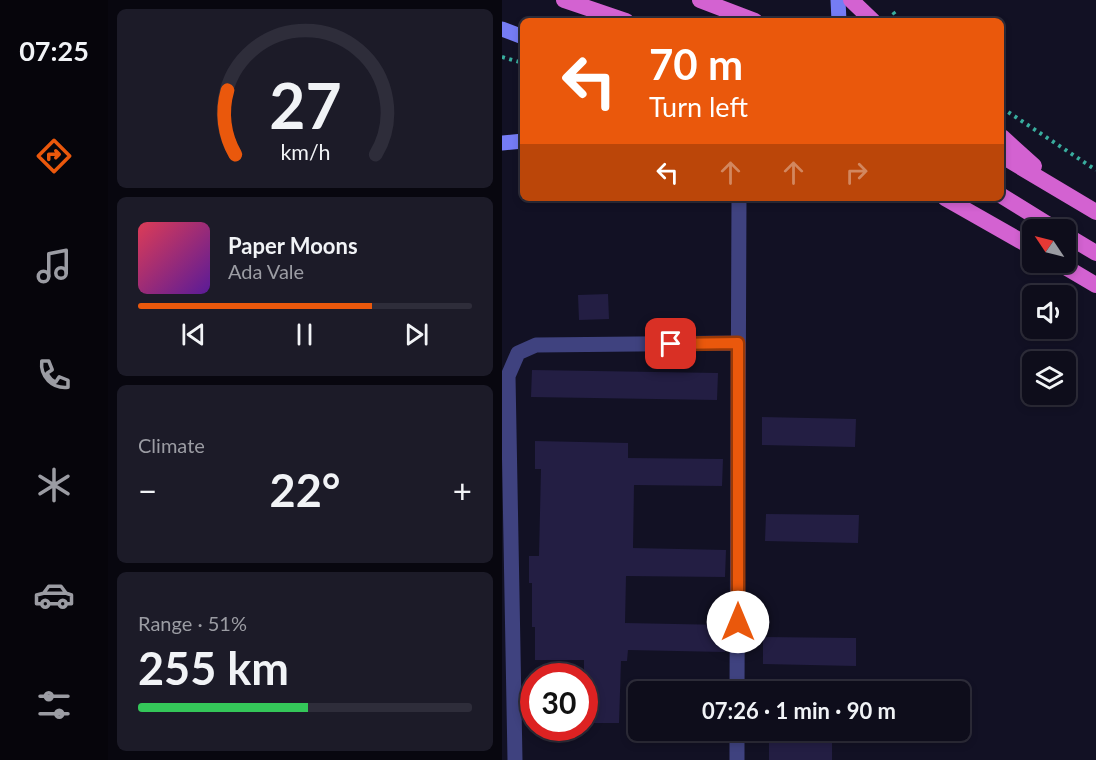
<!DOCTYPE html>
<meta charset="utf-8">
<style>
body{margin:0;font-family:Lato,sans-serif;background:#1c1b28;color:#f1f3f6;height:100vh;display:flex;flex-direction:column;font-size:22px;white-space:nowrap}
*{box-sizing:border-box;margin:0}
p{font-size:20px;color:#9b9ca3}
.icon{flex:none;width:33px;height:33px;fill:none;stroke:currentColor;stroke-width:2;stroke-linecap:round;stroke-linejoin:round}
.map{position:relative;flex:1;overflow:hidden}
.drawer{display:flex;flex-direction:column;gap:9px;padding:9px;background:#08070f;width:394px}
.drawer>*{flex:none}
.top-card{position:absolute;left:18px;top:18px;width:484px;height:183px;border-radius:9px;box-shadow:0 3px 9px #0003,0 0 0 2px #2e2d3a;background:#ea580c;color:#fff;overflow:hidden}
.needle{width:39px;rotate:305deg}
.tools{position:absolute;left:520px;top:219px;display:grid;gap:12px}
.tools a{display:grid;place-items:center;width:54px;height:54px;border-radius:9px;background:#0e0d1b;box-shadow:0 3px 9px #0003,0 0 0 2px #2e2d3a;font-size:30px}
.speed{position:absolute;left:18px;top:663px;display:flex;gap:12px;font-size:30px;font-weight:700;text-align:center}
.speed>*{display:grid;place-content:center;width:78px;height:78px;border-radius:50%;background:#0e0d1b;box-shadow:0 3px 9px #0003,0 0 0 2px #2e2d3a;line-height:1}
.speed .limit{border:9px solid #d22;background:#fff;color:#111}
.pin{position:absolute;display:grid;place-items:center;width:51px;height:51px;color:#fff;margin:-26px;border-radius:12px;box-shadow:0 3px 9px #0006}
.me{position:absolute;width:66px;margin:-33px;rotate:0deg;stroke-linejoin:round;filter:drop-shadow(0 0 4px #0008)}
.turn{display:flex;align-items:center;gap:21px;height:126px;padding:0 30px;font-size:27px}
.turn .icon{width:78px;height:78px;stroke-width:2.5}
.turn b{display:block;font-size:42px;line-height:51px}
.lanes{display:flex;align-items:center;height:57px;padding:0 30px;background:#0003;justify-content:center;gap:30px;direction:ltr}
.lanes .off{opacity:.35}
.big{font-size:45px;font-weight:700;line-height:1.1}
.drawer .card{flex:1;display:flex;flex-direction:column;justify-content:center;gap:9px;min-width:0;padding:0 21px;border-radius:9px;background:#1c1b28}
.drawer .dial{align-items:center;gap:0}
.dial svg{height:156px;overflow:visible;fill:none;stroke:#2e2d3a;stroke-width:7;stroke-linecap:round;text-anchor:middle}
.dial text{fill:#f1f3f6;stroke:none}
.song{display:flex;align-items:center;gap:18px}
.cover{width:72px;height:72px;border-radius:9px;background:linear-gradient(135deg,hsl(350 70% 55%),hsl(270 70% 35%))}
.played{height:6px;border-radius:3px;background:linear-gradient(90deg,#ea580c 70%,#2e2d3a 70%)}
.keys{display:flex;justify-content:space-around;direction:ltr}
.heat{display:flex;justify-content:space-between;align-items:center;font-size:33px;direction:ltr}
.charge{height:9px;border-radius:4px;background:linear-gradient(90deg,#34c759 51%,#2e2d3a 0)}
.trip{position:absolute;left:126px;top:681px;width:342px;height:60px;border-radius:9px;background:#0e0d1b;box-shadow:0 3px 9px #0003,0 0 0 2px #2e2d3a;font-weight:700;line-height:60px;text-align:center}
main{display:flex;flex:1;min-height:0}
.tab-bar{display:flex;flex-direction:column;width:108px;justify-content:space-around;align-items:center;background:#06050b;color:#9b9ca3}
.tab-bar .icon{width:42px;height:42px}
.tab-bar .selected{color:#ea580c}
.tab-bar b{font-size:27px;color:#f1f3f6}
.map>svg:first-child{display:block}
.building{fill:#231e43}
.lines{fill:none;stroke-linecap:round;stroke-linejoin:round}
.path{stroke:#39ad9e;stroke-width:4;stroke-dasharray:3 4.5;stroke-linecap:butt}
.minor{stroke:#3f427f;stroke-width:15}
.secondary{stroke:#757cf4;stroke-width:15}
.trunk{stroke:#d362d1;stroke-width:16}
.route-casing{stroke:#983908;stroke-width:15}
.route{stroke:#ea580c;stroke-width:10}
</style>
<main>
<nav class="tab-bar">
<b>07:25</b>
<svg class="icon selected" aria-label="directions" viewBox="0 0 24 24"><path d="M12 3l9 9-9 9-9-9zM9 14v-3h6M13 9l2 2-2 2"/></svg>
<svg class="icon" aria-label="music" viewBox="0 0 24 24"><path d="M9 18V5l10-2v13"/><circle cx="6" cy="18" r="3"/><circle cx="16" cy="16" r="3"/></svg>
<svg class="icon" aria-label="phone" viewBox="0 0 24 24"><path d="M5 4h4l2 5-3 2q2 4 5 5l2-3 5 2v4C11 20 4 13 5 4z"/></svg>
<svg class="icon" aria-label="climate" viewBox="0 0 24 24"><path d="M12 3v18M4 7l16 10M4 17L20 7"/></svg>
<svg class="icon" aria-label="car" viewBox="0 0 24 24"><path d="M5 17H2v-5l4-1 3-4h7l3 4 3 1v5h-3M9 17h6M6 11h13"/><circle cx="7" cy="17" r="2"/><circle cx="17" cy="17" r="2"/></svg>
<svg class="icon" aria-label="filters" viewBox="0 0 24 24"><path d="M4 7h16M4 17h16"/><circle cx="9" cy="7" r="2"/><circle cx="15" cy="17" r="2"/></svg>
</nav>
<section class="drawer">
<div class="card dial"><svg viewBox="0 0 100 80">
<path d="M14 69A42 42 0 1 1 86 69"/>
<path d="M14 69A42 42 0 0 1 10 36" stroke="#ea580c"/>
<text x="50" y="56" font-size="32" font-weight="700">27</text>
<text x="50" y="72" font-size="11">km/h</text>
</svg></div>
<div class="card">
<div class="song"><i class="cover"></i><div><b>Paper Moons</b><p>Ada Vale</p></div></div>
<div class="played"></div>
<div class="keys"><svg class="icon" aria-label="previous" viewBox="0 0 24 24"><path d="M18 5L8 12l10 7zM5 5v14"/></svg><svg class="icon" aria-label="pause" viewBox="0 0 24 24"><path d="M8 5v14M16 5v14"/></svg><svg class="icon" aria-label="next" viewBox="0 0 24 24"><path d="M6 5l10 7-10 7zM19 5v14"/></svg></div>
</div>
<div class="card"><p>Climate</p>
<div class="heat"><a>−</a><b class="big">22°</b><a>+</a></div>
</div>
<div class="card"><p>Range · 51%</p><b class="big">255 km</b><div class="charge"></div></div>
</section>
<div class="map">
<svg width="594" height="760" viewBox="0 0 594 760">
<rect width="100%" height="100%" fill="#121124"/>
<!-- building -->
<path class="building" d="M106,294L107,319L77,320L76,295Z
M30,370L216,373L215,400L29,397Z
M260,417L354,419L353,447L260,445Z
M33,441L126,443V458L221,459L220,486L132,485L131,548L224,550L223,577L124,576L123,623L224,625L223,652L126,650L125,661H119L117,723H82V660H33V627H30V583H27V556H37L39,469H33Z
M264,514L357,515L356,543L263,541Z
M261,637L354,638V666L261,664Z
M267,741L330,742V760H267Z"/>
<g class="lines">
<!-- path -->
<path class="path" d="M391,12L398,21
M0,57L21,63
M500,108L594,170"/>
<!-- minor -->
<path class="minor" d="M235,692L237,198
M13,760L6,376L16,353L34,345L236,343
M235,760V730"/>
<!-- secondary -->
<path class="secondary" d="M336,0L337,21
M0,29L21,37
M0,143L21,141"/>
<!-- trunk -->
<path class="trunk" d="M62,0L124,21
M198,0L253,21
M349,0L371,21
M500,137L532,166
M500,156L594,212
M500,196L555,230
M443,198L531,248
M564,235L594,253
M555,262L594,285"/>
</g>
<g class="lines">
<defs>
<path id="route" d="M169,344L236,343V622"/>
</defs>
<!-- route casing -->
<use href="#route" class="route-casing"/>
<!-- route -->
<use href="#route" class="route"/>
</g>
</svg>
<div class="tools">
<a><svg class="needle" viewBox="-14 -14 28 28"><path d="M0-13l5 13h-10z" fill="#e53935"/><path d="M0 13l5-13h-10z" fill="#9b9ca3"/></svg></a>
<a><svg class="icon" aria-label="sound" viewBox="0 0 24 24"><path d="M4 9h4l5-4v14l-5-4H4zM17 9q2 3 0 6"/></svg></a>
<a><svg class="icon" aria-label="layers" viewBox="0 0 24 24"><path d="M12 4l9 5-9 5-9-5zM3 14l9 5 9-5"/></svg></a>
</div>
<div class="speed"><div class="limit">30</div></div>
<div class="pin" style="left:169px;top:344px;background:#d93025"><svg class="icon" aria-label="arrive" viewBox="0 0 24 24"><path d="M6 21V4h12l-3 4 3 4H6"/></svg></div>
<svg class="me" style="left:236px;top:622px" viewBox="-20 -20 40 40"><circle r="19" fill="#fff"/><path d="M0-13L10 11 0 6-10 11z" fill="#ea580c"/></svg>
<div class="trip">07:26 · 1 min · 90 m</div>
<div class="top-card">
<div class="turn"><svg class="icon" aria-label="left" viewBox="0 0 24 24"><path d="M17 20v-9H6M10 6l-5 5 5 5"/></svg><div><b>70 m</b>Turn left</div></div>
<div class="lanes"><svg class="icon" aria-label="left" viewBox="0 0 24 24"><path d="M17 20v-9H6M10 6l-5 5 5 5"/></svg><svg class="icon off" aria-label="ahead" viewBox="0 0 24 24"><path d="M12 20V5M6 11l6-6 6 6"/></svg><svg class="icon off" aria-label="ahead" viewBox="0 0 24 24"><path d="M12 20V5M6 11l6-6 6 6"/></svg><svg class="icon off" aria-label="right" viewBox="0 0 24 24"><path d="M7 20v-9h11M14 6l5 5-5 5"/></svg></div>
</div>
</div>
</main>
